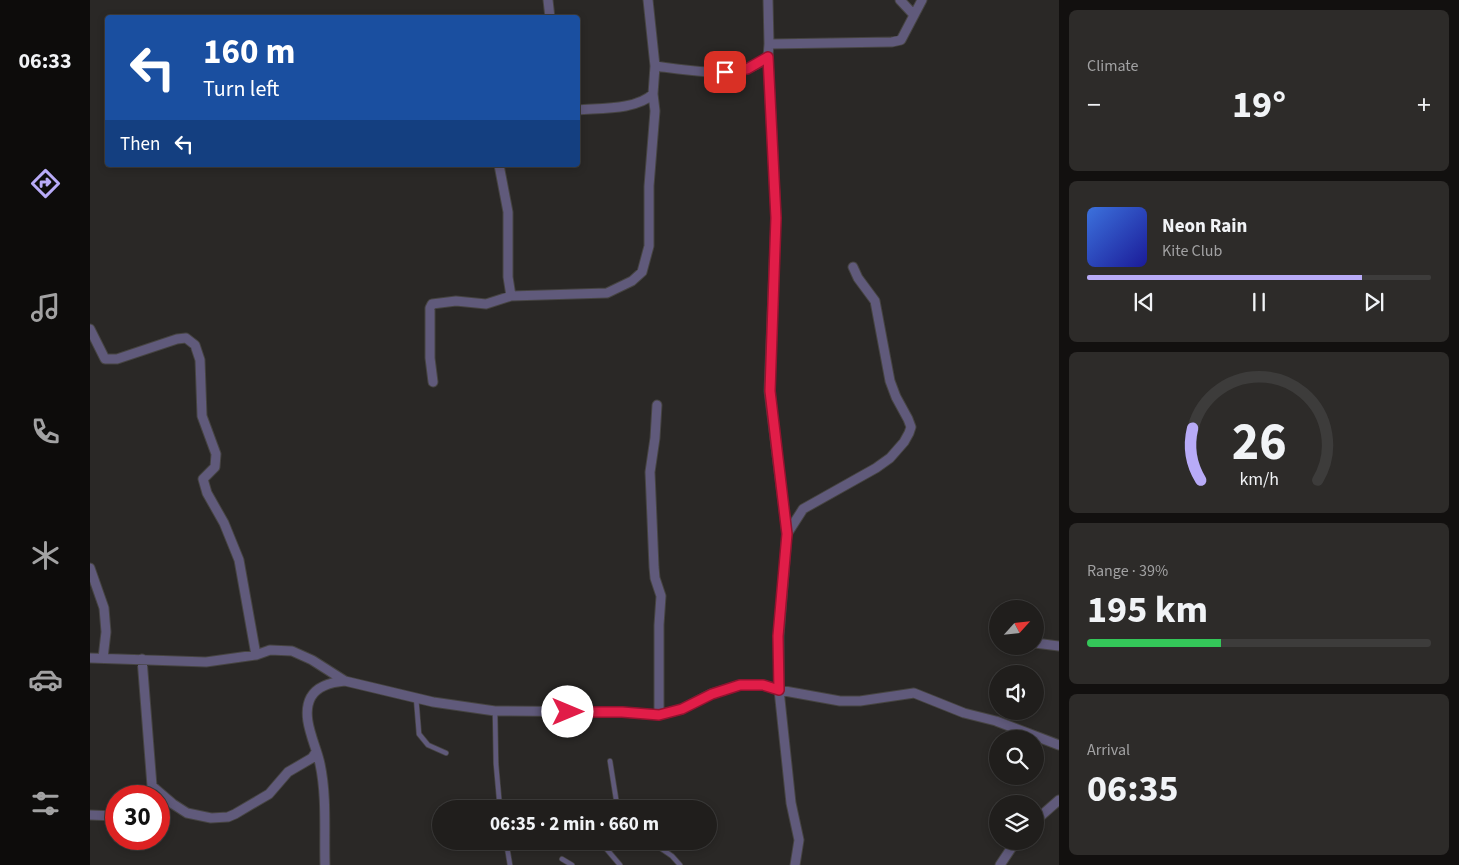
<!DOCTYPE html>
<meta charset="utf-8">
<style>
body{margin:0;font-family:"Source Sans 3",sans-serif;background:#2d2b29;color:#f1f3f6;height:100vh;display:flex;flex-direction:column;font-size:19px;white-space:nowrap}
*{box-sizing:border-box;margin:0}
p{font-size:16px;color:#a2a2a3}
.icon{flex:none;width:28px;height:28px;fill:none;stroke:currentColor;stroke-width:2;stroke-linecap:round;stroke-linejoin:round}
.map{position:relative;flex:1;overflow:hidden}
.details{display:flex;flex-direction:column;gap:10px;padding:10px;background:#12100f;width:400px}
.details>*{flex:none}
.hud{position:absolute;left:15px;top:15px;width:475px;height:152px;border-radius:5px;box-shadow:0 2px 8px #0003,0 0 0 1px #3d3c3b;background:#1a4fa0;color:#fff;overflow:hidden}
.needle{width:32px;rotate:63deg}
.buttons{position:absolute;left:899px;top:600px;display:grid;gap:10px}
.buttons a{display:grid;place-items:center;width:55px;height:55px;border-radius:50%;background:#201e1c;box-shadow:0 2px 8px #0003,0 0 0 1px #3d3c3b;font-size:25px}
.speed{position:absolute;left:15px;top:785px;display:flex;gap:10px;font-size:25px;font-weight:700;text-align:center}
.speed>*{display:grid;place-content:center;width:65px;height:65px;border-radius:50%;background:#201e1c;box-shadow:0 2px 8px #0003,0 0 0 1px #3d3c3b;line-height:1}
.speed .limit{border:8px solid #d22;background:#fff;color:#111}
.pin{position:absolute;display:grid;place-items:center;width:42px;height:42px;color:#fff;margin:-21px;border-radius:10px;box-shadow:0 2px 8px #0006}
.me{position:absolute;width:55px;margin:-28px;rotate:90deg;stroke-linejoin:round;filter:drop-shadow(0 0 4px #0008)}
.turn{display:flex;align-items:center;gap:18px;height:105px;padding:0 15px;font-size:22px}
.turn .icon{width:65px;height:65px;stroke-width:2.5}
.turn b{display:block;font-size:35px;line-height:42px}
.then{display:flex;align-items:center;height:48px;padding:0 15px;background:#0003;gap:10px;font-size:19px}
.big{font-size:38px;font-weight:700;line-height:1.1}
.details .tile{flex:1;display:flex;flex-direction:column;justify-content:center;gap:8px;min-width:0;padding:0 18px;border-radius:8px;background:#2d2b29}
.details .dial{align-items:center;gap:0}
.dial svg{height:130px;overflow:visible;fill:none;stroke:#3d3c3b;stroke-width:7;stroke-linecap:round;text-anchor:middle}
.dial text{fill:#f1f3f6;stroke:none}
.song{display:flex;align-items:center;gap:15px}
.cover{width:60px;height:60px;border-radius:8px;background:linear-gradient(135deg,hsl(220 70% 55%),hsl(240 70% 35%))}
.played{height:5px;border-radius:2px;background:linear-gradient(90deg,#b8abf7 80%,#3d3c3b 80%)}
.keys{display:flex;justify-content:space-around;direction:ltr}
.heat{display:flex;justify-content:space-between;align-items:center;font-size:28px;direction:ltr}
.charge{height:8px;border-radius:4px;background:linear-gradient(90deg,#34c759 39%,#3d3c3b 0)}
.trip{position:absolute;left:342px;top:800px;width:285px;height:50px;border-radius:25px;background:#201e1c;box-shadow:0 2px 8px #0003,0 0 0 1px #3d3c3b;font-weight:700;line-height:50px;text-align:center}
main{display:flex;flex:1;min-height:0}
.dock{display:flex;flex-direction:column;width:90px;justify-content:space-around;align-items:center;background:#0d0c0b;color:#a2a2a3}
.dock .icon{width:35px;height:35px}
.dock .active{color:#b8abf7}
.dock b{font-size:22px;color:#f1f3f6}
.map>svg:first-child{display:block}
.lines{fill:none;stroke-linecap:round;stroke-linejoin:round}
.lane-casing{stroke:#464442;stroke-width:6}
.street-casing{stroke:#464442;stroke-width:11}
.lane{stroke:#605a7b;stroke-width:4.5}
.street{stroke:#605a7b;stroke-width:9}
.route-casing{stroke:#92132f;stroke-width:12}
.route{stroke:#e11d48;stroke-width:9}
</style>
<main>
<nav class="dock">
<b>06:33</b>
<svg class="icon active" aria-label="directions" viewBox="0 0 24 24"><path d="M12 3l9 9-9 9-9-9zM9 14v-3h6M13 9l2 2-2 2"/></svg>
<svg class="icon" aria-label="music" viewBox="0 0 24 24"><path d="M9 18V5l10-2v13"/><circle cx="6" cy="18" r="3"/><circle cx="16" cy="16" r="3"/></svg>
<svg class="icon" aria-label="phone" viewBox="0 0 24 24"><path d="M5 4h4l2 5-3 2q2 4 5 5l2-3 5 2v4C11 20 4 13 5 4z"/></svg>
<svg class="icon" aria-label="climate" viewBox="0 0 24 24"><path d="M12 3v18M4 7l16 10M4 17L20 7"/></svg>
<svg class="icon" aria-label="car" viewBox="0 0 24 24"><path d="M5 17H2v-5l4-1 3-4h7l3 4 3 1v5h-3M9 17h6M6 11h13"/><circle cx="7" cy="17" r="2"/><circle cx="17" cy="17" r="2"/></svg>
<svg class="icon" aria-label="filters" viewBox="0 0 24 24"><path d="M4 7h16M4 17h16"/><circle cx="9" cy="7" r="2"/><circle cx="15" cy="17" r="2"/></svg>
</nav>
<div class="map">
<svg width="969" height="865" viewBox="0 0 969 865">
<rect width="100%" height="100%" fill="#2a2826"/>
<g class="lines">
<defs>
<path id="lane" d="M326,697L329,734L338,745L356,753
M405,711L406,764L410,809
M520,761L527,805L529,809
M416,841L420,865
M560,841L582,856L590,865
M507,843L514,846L530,865
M472,859L482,865"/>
<path id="street" d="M458,0L460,18
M678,0L679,44L678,57L686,217L679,391L697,534L689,636V690L701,803L709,840L705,865
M810,0L824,15
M679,44L802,42L811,40L832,0
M565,66C589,69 635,77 658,68C665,66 672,61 678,57
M488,110C510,108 546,110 563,94
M409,165L418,212V277L421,296
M0,329L15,359H27L87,339L96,338L105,345L110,360L112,416L126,454L125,467L113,479L117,493L134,523L149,560L166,655
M343,382L340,358V308L342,304L366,301L396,304L421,296L517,293L542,281L552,272L559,246V186L565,111L563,94L565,66L558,0
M567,405L565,438L560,472L564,567L565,578L571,596L569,625V715
M697,534L713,509L786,468L800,458L814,442L819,433L821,427L818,419L806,397L800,381L785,301L768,278L763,267
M0,568L14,608L16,632L13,658
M945,643L969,646
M0,658L116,662L166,655L180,650L202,651L222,660L255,681L343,702L405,711L532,712L569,715L592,709L621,694L650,685H673L689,690L750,701H770L824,693L874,713L906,721L969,745
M52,659L62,786L58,796
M62,786L83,804L97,813L121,818L138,817L145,814L179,794L198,772L222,758L226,752
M0,815L26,816
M945,821L969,800
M235,865C234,831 237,797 230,764C226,744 210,717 221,697C228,685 243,682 255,681
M910,865L926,841"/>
</defs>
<!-- lane casing -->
<use href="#lane" class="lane-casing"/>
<!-- street casing -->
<use href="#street" class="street-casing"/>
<!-- lane -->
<use href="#lane" class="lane"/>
<!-- street -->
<use href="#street" class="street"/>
</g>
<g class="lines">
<defs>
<path id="route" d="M478,712H532L569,715L592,709L622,694L650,685H673L689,690L688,636L697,534L680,391L686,218L678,57L657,69L635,72"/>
</defs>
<!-- route casing -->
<use href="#route" class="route-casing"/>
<!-- route -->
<use href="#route" class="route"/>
</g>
</svg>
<div class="buttons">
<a><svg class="needle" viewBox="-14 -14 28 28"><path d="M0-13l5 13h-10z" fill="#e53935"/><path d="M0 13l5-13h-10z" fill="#a2a2a3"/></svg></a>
<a><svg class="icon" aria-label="sound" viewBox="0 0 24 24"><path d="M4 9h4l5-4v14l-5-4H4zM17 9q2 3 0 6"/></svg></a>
<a><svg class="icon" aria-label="search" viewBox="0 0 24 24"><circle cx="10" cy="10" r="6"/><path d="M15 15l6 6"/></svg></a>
<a><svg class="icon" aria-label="layers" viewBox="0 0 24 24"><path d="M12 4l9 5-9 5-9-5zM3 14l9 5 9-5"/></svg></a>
</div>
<div class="speed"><div class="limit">30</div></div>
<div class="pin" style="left:635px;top:72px;background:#d93025"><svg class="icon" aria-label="arrive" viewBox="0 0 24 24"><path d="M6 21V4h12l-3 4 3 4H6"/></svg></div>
<svg class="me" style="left:478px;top:712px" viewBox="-20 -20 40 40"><circle r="19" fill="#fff"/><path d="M0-13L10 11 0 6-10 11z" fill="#e11d48"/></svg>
<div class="trip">06:35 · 2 min · 660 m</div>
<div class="hud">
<div class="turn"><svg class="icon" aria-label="left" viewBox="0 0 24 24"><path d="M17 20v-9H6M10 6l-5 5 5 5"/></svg><div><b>160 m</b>Turn left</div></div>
<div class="then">Then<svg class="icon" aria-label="left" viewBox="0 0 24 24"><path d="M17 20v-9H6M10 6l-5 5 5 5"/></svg></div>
</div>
</div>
<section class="details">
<div class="tile"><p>Climate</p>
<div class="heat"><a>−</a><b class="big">19°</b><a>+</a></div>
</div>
<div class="tile">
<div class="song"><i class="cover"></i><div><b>Neon Rain</b><p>Kite Club</p></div></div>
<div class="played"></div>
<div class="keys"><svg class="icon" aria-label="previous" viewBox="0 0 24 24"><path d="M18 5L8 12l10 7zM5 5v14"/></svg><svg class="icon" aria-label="pause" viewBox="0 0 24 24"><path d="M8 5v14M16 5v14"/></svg><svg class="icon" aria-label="next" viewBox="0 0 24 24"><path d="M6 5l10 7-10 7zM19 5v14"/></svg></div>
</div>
<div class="tile dial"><svg viewBox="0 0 100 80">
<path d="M14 69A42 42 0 1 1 86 69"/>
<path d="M14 69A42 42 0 0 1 9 37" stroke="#b8abf7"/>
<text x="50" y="56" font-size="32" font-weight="700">26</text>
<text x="50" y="72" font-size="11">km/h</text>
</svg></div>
<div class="tile"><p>Range · 39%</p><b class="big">195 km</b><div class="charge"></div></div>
<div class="tile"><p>Arrival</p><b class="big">06:35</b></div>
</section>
</main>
